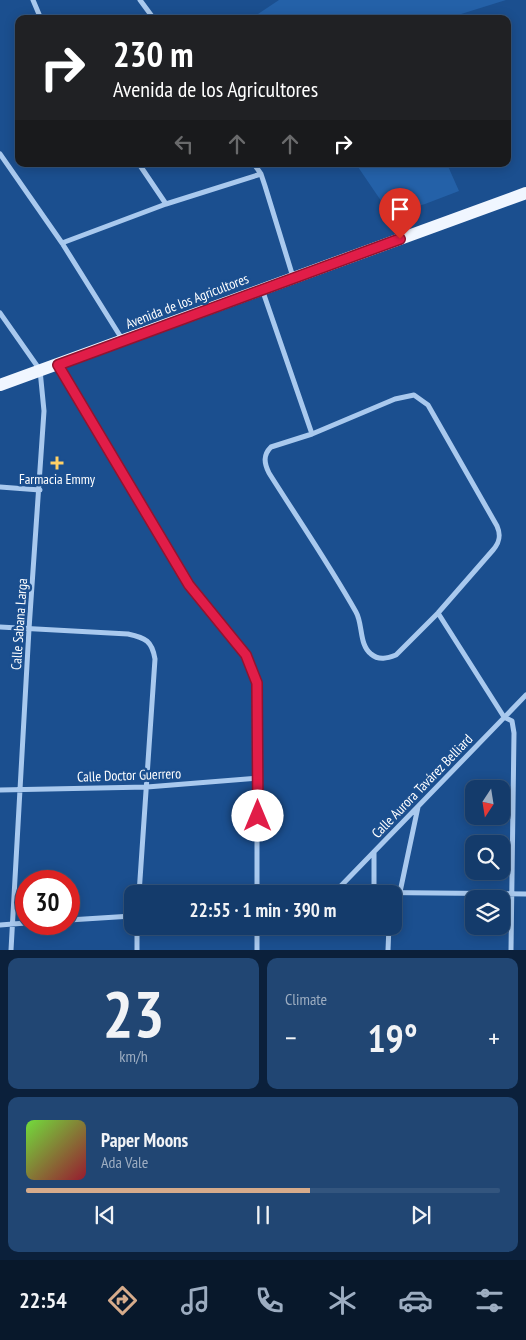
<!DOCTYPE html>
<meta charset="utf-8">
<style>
body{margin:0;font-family:"PT Sans Narrow",sans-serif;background:#214673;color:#f1f3f6;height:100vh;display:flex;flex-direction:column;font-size:19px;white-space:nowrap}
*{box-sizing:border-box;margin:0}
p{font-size:16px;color:#9dadc1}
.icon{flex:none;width:28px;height:28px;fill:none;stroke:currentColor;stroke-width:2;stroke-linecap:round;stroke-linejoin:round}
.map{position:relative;height:950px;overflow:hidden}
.drawer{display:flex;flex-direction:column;gap:8px;padding:8px;background:#0b203b;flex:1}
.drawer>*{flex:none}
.top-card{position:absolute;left:15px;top:15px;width:496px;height:152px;border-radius:10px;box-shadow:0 2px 12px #0003,0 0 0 1px #33557e;background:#202124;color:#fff;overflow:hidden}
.needle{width:32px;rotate:192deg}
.fabs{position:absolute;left:465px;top:780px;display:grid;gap:10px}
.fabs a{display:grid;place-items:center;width:45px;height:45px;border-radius:10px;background:#143b6b;box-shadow:0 2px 12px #0003,0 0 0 1px #33557e;font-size:25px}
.speed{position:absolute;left:15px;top:870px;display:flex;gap:10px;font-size:25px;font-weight:700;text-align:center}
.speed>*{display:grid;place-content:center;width:65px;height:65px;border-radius:50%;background:#143b6b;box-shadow:0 2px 12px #0003,0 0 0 1px #33557e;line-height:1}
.speed .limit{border:8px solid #d22;background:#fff;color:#111}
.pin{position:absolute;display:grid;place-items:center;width:42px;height:42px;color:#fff;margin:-51px -21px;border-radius:50% 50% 50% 0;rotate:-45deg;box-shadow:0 0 5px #0007}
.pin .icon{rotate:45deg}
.me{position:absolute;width:55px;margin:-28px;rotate:0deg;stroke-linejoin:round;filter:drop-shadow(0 0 4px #0008)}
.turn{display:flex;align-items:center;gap:18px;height:105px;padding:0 15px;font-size:22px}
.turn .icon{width:65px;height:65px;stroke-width:2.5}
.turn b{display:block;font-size:35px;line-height:42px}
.lanes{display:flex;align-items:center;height:48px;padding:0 15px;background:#0003;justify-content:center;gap:25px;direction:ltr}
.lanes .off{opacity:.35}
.big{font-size:38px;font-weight:800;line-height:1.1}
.drawer .card{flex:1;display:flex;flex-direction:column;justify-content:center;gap:8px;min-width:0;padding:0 18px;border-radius:10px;background:#214673}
.drawer .dial{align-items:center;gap:0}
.dial b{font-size:65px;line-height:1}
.song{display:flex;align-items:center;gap:15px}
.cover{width:60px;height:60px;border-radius:8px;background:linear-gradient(135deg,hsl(100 70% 55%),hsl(350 70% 35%))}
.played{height:5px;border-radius:2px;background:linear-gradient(90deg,#d6ab8b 60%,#33557e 60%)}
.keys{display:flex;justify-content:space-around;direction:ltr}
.heat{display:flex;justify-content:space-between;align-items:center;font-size:28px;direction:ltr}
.drawer .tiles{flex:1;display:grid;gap:8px;grid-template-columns:1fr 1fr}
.card:last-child{grid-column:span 2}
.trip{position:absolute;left:124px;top:885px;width:278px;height:50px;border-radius:10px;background:#143b6b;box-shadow:0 2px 12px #0003,0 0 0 1px #33557e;font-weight:800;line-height:50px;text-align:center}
.dock{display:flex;height:80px;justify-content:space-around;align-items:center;background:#08182b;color:#9dadc1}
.dock .icon{width:35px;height:35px}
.dock .active{color:#d6ab8b}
.dock b{font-size:22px;color:#f1f3f6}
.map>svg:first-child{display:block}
.green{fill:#2461a8}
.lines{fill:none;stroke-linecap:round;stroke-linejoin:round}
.minor{stroke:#a9c9ee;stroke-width:5}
.primary{stroke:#f0f6ff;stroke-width:12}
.route-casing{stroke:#92132f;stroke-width:12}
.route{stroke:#e11d48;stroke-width:9}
.poi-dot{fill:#ffd166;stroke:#1b4f8f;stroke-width:2}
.labels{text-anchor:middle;stroke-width:5;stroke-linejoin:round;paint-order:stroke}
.street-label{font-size:14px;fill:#fff;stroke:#1b4f8f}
.poi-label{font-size:14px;fill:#fff;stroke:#1b4f8f}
</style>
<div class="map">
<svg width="526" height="950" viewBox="0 0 526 950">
<rect width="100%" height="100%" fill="#1b4f8f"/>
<!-- green -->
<path class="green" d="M279,0H506L445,19H257L255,16Z
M356,164H447L459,191L425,204L390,214Z"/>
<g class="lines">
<!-- minor -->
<path class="minor" d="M33,0L41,19
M140,0L154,19
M0,154L62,243L122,339
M139,164L166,204
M254,164L261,174L265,186L293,277
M62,243L166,204L261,174
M262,289L312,434
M0,313L40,370L44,411L29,629L11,950
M58,365L189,585L246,655L257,683V894
M414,395L428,405L497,526C501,535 500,542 493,550L438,613L396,655C388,658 379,661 371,654C359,645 363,624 356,612C329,564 298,519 269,473C264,463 263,455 271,447L312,434L395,399Z
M0,487L40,490
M438,613L504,717L512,721L514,733L511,950
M0,627L128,634C146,638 152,641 155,659L139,894
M0,790L147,787L258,778
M374,853V894
M335,892L526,695
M320,894L335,892L526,894
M392,916L400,892L418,807
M69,920L132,916
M0,925L26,923
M137,950V926
M257,950V926
M388,950L389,926"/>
<!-- primary -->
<path class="primary" d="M0,385L526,193"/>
</g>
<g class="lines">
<defs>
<path id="route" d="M258,816L257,683L246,655L189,585L58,365L400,239"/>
</defs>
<!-- route casing -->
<use href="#route" class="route-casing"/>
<!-- route -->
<use href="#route" class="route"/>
</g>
<!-- markers -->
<path class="poi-dot" d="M54.5 455.5h5v5h5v5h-5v5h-5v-5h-5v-5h5z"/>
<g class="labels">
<!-- street labels -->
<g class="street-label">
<text transform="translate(187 301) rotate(-21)" y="5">Avenida de los Agricultores</text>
<text transform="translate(19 624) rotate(-86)" y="5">Calle Sabana Larga</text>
<text transform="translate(129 775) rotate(-2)" y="5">Calle Doctor Guerrero</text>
<text transform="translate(422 786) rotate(-46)" y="5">Calle Aurora Tavárez Belliard</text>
</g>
<!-- poi labels -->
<g class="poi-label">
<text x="57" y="484">Farmacia Emmy</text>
</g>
</g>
</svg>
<div class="fabs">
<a><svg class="needle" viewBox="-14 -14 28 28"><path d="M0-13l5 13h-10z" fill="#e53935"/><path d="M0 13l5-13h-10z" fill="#9dadc1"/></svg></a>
<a><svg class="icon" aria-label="search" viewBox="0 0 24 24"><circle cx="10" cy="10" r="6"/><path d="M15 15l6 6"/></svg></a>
<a><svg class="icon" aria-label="layers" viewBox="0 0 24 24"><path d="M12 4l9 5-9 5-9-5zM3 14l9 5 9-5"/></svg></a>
</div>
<div class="speed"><div class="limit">30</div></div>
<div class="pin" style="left:400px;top:239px;background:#d93025"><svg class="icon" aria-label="arrive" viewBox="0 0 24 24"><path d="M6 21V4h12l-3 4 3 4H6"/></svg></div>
<svg class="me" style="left:258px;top:816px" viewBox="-20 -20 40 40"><circle r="19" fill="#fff"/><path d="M0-13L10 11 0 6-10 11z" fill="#e11d48"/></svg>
<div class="trip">22:55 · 1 min · 390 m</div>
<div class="top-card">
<div class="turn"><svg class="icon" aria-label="right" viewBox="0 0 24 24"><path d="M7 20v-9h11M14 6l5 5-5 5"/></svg><div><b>230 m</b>Avenida de los Agricultores</div></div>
<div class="lanes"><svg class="icon off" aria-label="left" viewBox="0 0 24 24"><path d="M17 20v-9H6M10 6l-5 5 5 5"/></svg><svg class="icon off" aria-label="ahead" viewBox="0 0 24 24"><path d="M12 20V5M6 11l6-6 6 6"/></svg><svg class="icon off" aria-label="ahead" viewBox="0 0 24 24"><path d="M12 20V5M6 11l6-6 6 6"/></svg><svg class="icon" aria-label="right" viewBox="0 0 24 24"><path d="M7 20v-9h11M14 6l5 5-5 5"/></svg></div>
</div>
</div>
<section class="drawer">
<div class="tiles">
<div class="card dial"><b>23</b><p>km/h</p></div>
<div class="card"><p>Climate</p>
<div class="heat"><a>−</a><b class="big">19°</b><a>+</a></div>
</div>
<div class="card">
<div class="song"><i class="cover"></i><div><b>Paper Moons</b><p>Ada Vale</p></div></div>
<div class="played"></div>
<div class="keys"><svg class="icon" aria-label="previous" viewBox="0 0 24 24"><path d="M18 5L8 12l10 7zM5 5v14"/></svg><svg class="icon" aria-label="pause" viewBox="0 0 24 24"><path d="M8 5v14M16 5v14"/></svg><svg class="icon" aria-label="next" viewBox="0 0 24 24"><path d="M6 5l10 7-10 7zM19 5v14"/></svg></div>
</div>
</div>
</section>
<nav class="dock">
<b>22:54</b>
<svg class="icon active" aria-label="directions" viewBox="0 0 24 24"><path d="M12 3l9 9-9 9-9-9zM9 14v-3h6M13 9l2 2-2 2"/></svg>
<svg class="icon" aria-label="music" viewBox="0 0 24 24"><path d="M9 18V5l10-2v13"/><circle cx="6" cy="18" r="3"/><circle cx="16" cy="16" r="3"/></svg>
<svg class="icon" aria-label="phone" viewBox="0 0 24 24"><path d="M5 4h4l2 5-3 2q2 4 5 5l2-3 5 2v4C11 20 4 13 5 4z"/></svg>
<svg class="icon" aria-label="climate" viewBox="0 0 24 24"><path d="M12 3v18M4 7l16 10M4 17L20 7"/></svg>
<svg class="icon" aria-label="car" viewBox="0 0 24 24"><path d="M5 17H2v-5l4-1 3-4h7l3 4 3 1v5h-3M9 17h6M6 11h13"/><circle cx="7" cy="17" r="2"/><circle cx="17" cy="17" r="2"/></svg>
<svg class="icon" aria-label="filters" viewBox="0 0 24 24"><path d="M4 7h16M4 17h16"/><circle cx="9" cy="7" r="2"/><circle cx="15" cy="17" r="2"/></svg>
</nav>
